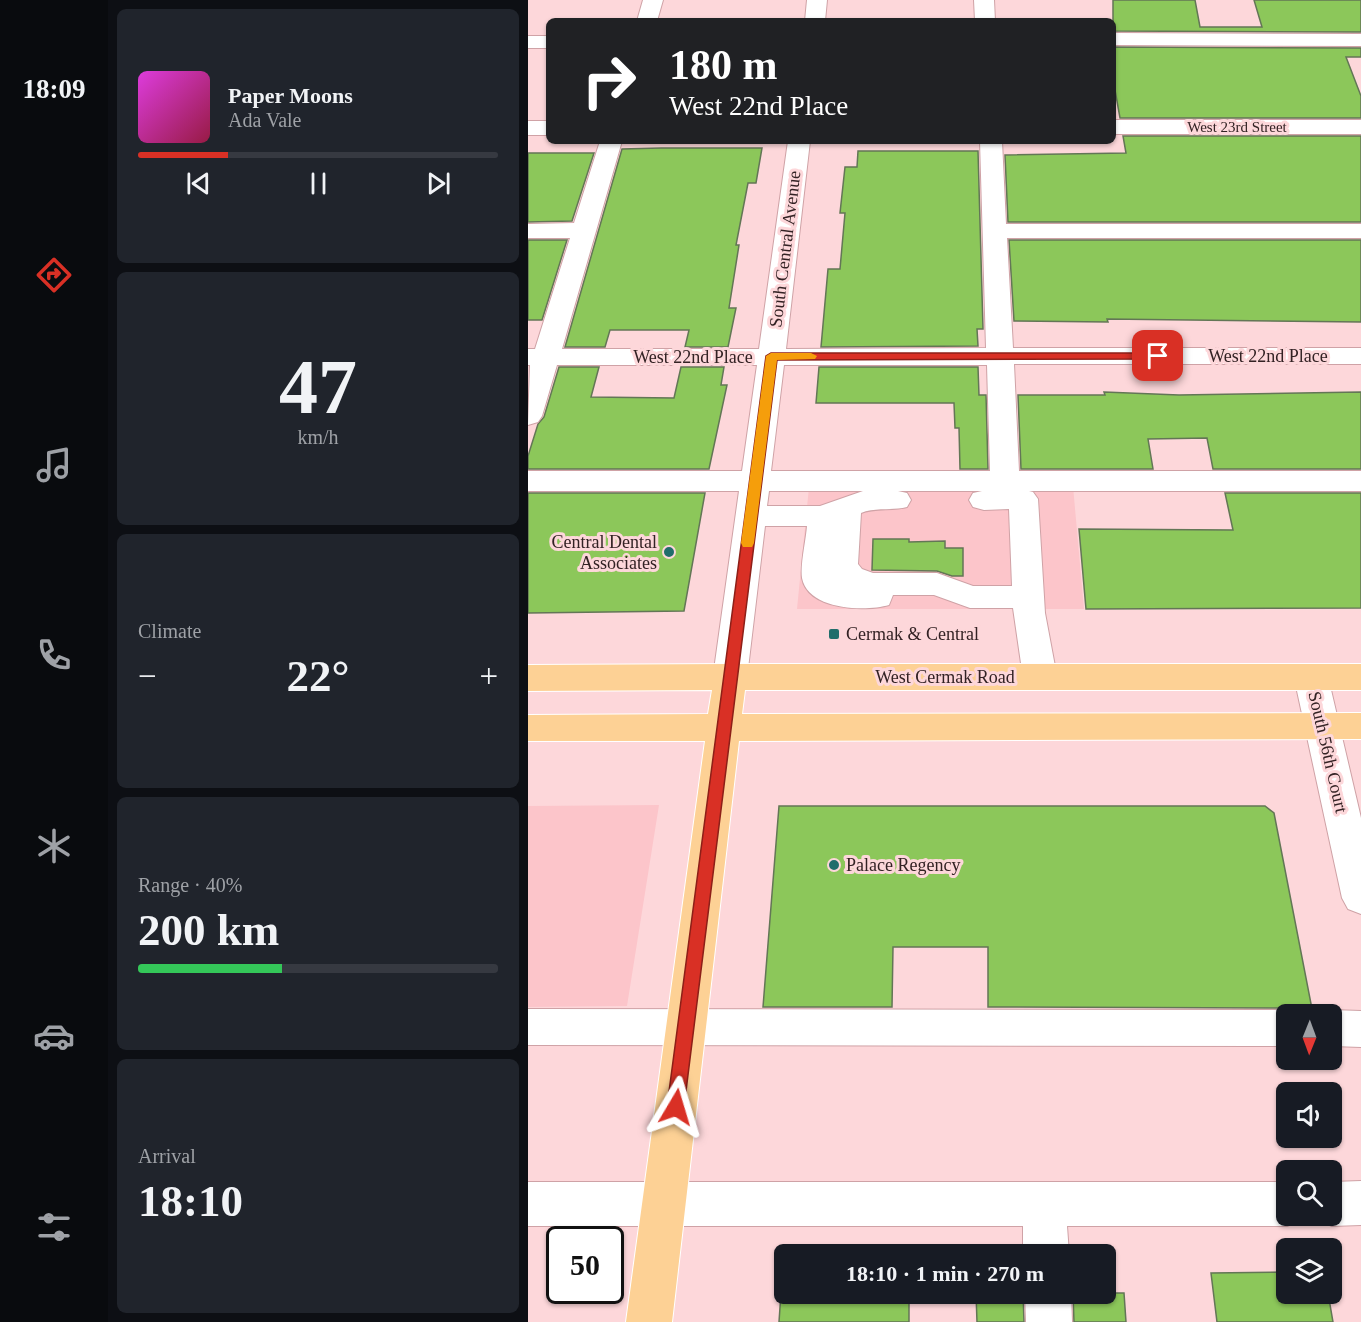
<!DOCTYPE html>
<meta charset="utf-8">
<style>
body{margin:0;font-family:Georgia,serif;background:#20242c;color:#f1f3f6;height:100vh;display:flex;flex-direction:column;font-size:22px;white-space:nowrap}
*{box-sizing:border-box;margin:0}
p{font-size:20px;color:#9ea1a6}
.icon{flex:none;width:33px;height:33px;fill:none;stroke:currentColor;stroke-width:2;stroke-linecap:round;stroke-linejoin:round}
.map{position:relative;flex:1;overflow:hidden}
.panel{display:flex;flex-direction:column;gap:9px;padding:9px;background:#0d0f14;width:420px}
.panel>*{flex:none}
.top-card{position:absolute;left:18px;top:18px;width:570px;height:126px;border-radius:9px;box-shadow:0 2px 4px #0004;background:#202124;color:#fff;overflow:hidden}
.needle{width:39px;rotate:181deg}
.buttons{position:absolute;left:748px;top:1004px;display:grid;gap:12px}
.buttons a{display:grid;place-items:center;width:66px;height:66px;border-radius:9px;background:#171b24;box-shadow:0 2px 4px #0004;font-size:30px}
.speed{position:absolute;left:18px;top:1226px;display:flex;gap:12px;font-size:30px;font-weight:700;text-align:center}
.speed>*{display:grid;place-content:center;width:78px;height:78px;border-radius:50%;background:#171b24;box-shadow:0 2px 4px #0004;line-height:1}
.speed .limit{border:3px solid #111;border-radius:9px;background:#fff;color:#111}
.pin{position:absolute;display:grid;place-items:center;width:51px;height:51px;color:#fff;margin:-26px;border-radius:12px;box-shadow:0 3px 9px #0006}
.me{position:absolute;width:66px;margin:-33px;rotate:7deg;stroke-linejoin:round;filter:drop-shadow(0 0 4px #0008)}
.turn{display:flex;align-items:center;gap:21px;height:126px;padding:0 24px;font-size:27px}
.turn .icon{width:78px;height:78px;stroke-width:2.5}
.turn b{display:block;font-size:42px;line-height:51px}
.big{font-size:45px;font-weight:700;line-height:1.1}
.panel .widget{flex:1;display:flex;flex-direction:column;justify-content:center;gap:9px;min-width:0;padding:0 21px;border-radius:9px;background:#20242c}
.panel .dial{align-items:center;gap:0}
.dial b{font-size:78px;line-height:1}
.song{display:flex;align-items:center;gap:18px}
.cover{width:72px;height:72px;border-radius:9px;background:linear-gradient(135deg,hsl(300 70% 55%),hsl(340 70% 35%))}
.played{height:6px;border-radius:3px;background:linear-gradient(90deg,#d93025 25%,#363941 25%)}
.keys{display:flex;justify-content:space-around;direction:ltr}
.heat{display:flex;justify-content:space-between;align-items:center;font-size:33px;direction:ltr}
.charge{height:9px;border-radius:4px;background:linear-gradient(90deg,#34c759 40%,#363941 0)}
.trip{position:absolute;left:246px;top:1244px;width:342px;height:60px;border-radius:9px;background:#171b24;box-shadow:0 2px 4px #0004;font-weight:700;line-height:60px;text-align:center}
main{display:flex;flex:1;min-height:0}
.menu{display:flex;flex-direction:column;width:108px;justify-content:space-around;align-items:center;background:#090b0e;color:#9ea1a6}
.menu .icon{width:42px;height:42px}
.menu .active{color:#d93025}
.menu b{font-size:27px;color:#f1f3f6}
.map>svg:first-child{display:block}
.built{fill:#fcc5ca}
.building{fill:#8cc75a;stroke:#637656;stroke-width:1.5}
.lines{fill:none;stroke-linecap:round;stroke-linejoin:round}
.minor-casing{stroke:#cfa2a6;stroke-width:2}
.major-casing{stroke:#fff;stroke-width:2}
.minor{fill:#fff;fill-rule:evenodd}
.major{fill:#fdd195;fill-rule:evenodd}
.route{fill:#d93025;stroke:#8d1f18;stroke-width:1.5}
.slow{fill:#f59e0b}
.poi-dot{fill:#216d6b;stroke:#fdd7da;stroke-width:2}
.labels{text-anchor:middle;stroke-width:6;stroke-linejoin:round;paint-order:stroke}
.far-street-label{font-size:15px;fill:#332224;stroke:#fdd7da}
.street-label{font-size:18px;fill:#332224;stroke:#fdd7da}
.poi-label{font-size:18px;fill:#332224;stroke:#fdd7da;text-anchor:start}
</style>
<main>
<nav class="menu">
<b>18:09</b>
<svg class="icon active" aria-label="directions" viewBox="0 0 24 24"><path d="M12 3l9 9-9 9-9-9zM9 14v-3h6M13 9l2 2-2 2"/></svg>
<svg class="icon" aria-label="music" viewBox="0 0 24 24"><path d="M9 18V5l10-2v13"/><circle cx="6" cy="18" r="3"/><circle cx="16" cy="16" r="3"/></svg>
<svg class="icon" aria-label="phone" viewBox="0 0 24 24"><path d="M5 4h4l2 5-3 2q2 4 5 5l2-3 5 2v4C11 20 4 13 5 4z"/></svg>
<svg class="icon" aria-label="climate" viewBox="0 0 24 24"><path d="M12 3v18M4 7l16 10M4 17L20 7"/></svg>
<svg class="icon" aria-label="car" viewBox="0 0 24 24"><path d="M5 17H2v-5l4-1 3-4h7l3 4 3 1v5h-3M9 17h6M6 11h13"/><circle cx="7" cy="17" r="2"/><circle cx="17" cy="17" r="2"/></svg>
<svg class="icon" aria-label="filters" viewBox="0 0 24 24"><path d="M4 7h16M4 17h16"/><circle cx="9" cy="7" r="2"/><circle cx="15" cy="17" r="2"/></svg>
</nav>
<section class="panel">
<div class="widget">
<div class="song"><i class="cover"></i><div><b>Paper Moons</b><p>Ada Vale</p></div></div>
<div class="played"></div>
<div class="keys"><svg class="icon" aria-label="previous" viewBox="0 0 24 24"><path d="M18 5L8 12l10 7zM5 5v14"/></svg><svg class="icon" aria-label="pause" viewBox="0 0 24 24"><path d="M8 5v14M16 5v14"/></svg><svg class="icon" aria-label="next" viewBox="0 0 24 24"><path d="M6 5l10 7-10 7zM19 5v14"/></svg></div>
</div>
<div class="widget dial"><b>47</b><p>km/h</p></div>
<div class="widget"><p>Climate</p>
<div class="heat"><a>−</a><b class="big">22°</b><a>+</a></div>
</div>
<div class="widget"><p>Range · 40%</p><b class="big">200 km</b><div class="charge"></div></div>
<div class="widget"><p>Arrival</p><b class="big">18:10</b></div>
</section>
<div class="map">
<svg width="833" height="1322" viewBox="0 0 833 1322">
<rect width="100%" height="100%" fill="#fdd7da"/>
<!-- built -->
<path class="built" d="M545,486L556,609H269L281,487Z
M131,805L99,1006L0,1007V806Z"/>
<!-- building -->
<path class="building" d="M585,0H667L672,27H734L726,0H833V32L585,31Z
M585,47L833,48V57H818L833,96V118H592L585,79Z
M595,136H833V222H480L477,155L598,153Z
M133,148H234L228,183H220L208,245H211L201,308H208L200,347H157L161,330H82L77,347H37L94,149Z
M330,151H450L455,329H449L450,346L293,347L300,269H312L317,213H312L317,167H329Z
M0,153H66L44,221L0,222Z
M0,240H39L14,320H0Z
M481,240H833V322L579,319L580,322L486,321Z
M31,367H71L63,397L146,398L153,367H196L193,385H199L181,469H0V456L10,424L16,417Z
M291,367H450L451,395H458L460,469H432L431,428H427L426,403H288Z
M576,392L651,395L833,392V469H685L679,438L620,439L625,469H493L490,395H577Z
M0,493H177L156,611L0,613Z
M697,493H833V608L558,609L551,529L705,530Z
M345,539H381V542L417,541V548H435V576H424L409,571L344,570Z
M251,806H737L746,813L785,1014H773L759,1008L460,1007V947H365L364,1007H235Z
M759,1272V1293H800L805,1322H689L683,1273Z
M253,1293H381V1322H251Z
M448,1293H495L496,1322H449Z
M545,1293H596L598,1322H546Z"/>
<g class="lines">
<defs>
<path id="minor" d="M115,0H135L129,21H109Z
M279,0H299L297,21H277Z
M446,0H466L467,21H447Z
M585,33L833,34V46L585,45Z
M0,36H21V48H0Z
M585,120H833V134H585Z
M0,121H21V135H0Z
M72,141H94L34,349H231L260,141H282L258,349L458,348L452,141H474L478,224H833V238H479L485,348H833V364H486L491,471H833V491H501L505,492L510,499L517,613L529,677L524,686L512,690L500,686L495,677L485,608H442L406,595H365L361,605C337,612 280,610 274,578C272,565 278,540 279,526H237L219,677L214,686L202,690L190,686L185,677L211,491H0V471H214L229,365H29L14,416L10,422L0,425L2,365H0V349H7L42,238H0V224L46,223ZM256,365H459L462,471H243ZM241,491H335L292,506H239ZM370,491H454L445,493L441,500L445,507L456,510L481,509L484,586H445L409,573H345L334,569L330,564L333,513C347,507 363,511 379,507L383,500L379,493Z
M783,664L795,668L800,677L833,818V914L820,909L814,898L766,677L771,668Z
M0,1009L759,1010L771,1014H759V1046L0,1045Z
M804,1010L833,1011V1047L804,1046V1014H792Z
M833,1181V1225L804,1226L788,1219L787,1215H804V1182Z
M0,1182H759V1215H776L775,1219L759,1226H539L541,1254H495V1226H0Z
M497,1293H543L544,1322H498Z"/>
<path id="major" d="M202,664H833V690H217L214,714L833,713V739L211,741L144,1322H98L177,741H0V715L180,714L184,690L0,691V665Z"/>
</defs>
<!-- minor casing -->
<use href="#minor" class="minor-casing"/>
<!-- major casing -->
<use href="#major" class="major-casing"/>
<!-- minor -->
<use href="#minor" class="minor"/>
<!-- major -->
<use href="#major" class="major"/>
</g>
<!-- route -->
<path class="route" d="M243,353H630L636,356L630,359L249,360L156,1107L154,1112L148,1115L141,1112L139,1107L238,356Z"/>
<!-- slow -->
<path class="slow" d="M283,353L289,356L287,359L249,360L226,543L224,547H215L213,543L238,356L243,353Z"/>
<!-- markers -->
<g class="poi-dot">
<circle cx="141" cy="552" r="6"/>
<rect x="300" y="628" width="12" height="12" rx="3"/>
<circle cx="306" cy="865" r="6"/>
</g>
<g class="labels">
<!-- far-street labels -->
<g class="far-street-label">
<text x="709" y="132">West 23rd Street</text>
</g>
<!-- street labels -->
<g class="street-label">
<text transform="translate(257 249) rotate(-83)" y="6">South Central Avenue</text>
<text x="740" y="362">West 22nd Place</text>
<text x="165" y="363">West 22nd Place</text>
<text x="417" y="683">West Cermak Road</text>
<text transform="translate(800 752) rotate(77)" y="6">South 56th Court</text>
</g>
<!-- poi labels -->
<g class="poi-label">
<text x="129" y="548" text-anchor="end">Central Dental<tspan x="129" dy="21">Associates</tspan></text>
<text x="318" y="640">Cermak &amp; Central</text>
<text x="318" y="871">Palace Regency</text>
</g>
</g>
</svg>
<div class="buttons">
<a><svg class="needle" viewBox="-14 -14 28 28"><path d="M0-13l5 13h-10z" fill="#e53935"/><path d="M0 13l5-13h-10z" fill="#9ea1a6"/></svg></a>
<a><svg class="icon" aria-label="sound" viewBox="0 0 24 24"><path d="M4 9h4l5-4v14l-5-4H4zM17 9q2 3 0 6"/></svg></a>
<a><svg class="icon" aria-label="search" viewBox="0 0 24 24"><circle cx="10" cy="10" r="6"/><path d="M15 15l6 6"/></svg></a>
<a><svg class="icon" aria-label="layers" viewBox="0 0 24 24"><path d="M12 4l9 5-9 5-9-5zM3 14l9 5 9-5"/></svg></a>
</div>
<div class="speed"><div class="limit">50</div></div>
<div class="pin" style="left:630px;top:356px;background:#d93025"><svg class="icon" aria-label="arrive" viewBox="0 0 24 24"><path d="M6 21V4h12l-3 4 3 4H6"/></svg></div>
<svg class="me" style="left:148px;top:1107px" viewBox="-20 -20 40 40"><path d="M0-17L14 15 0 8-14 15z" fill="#d93025" stroke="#fff" stroke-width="4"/></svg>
<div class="trip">18:10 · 1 min · 270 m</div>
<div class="top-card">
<div class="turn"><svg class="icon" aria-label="right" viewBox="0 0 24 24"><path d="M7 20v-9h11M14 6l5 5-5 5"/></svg><div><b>180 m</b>West 22nd Place</div></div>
</div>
</div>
</main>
